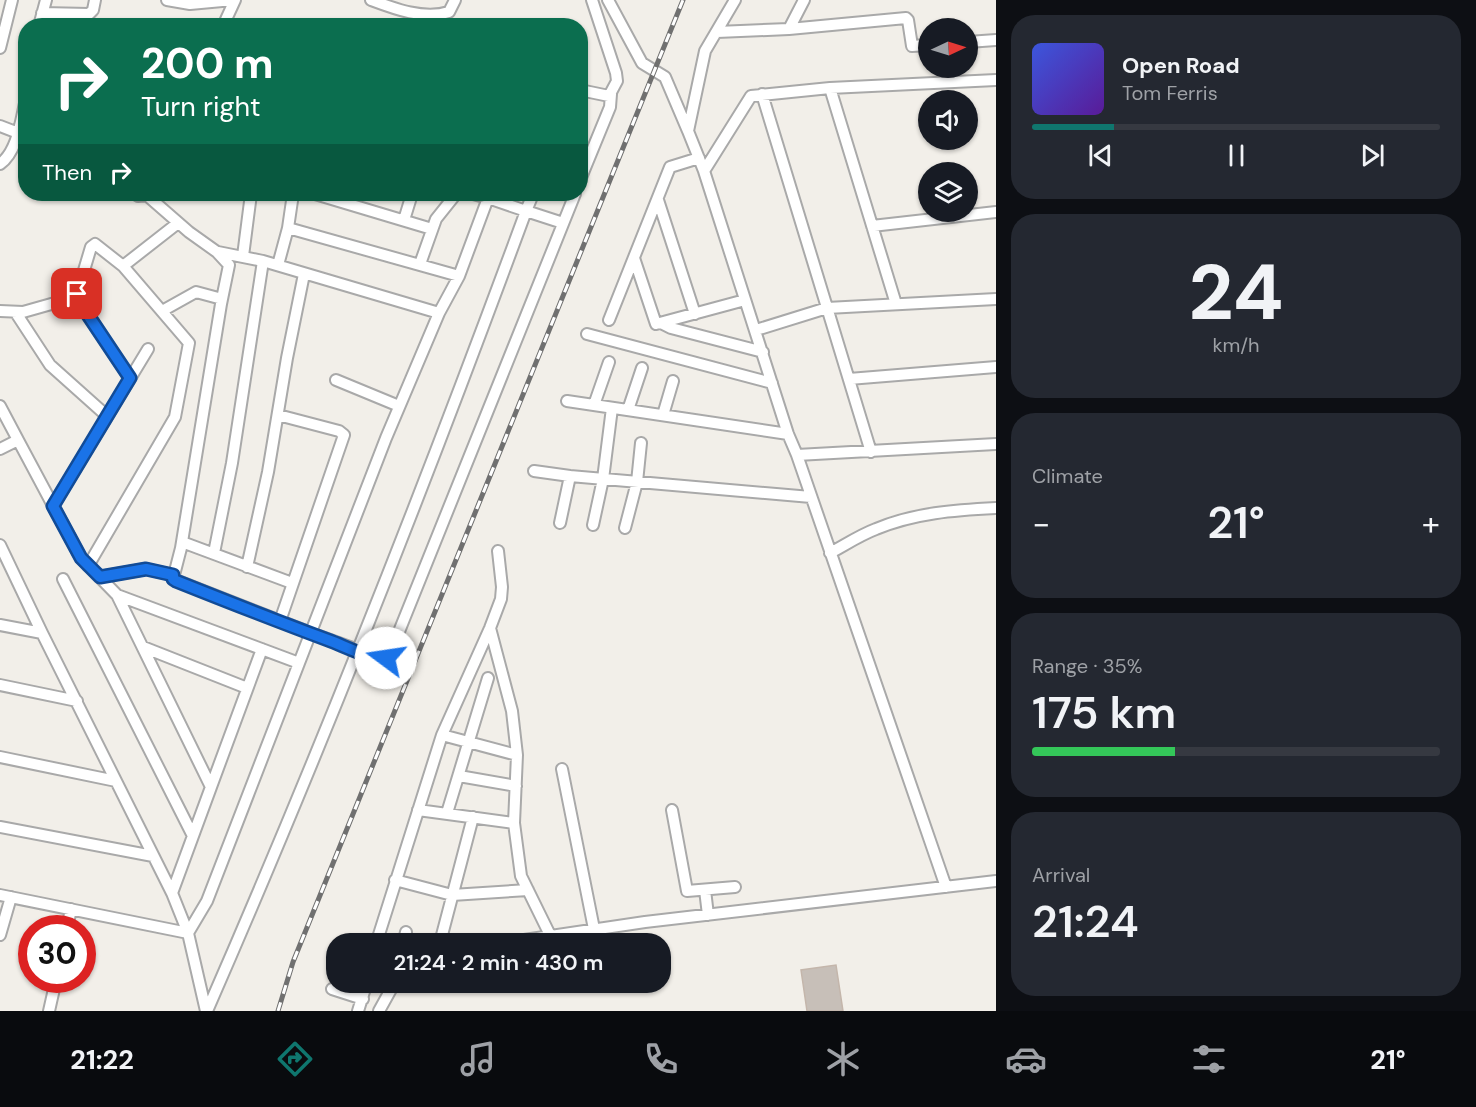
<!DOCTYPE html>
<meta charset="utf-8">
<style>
body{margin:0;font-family:"DM Sans",sans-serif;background:#242831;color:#f1f3f6;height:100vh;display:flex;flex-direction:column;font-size:22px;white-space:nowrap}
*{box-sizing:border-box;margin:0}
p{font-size:20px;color:#9ea1a6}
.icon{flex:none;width:33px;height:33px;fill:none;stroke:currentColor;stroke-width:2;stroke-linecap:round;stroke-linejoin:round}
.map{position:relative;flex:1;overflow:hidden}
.drawer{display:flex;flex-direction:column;gap:15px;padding:15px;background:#0d0f14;width:480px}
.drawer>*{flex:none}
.hud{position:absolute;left:18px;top:18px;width:570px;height:183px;border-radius:24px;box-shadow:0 2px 4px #0004;background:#0b6e4f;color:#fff;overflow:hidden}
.needle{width:39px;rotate:86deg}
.buttons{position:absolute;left:918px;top:18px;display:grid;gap:12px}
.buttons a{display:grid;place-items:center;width:60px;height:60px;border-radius:50%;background:#171b24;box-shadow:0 2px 4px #0004;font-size:30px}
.speed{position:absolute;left:18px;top:915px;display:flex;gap:12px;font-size:30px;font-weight:700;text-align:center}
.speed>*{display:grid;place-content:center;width:78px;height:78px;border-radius:50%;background:#171b24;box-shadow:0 2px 4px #0004;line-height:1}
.speed .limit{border:9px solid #d22;background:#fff;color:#111}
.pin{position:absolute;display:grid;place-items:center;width:51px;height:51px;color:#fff;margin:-26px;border-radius:12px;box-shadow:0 3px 9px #0006}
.me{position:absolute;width:66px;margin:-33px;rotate:284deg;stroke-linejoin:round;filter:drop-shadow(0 0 4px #0008)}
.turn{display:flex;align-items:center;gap:21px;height:126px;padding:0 24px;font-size:27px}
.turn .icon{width:78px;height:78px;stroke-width:2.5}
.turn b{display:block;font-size:42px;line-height:51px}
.then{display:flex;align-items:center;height:57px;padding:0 24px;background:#0003;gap:12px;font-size:22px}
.big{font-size:45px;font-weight:600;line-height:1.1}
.drawer .tile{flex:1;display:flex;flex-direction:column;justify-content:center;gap:9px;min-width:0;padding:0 21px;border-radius:24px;background:#242831}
.drawer .dial{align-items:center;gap:0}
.dial b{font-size:78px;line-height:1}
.song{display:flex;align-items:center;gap:18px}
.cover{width:72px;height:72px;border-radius:9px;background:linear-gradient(135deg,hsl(230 70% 55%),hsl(270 70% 35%))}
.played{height:6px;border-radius:3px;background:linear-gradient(90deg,#0f766e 20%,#363941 20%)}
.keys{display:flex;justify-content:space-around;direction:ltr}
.heat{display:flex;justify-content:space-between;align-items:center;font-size:33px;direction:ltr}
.charge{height:9px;border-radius:4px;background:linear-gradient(90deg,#34c759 35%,#363941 0)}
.trip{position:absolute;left:326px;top:933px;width:345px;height:60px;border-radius:24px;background:#171b24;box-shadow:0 2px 4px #0004;font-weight:600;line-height:60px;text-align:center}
.menu{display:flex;height:96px;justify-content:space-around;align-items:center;background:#090b0e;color:#9ea1a6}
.menu .icon{width:42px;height:42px}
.menu .on{color:#0f766e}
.menu b{font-size:27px;color:#f1f3f6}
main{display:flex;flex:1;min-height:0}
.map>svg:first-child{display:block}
.building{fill:#c7bfb8;stroke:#c4b6ab;stroke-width:1.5}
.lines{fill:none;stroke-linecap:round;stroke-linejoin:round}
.minor-casing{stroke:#a9a9a9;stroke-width:14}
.minor{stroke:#fff;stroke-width:10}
.rail-casing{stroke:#707070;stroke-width:5}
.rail{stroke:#fff;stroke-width:3;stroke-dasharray:9;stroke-linecap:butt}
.route-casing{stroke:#114b97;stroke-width:15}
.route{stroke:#1a73e8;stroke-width:10}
</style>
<main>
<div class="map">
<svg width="996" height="1011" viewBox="0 0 996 1011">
<rect width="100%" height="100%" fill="#f2efe9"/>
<!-- building -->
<path class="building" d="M836,965L843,1011H807L801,970Z"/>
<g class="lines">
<defs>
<path id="minor" d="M167,0L190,4L233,0
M371,0C395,9 424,20 449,12L455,0
M608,0L642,63L665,77L688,131L704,171L788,434L797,455L946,887
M42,13L89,14L93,10L95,0
M39,26L46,0
M223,26L235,0
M789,29L804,0
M717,32L789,29L906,18L908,20L912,46L928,45
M968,42L996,40
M0,48L12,0
M830,88L896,304
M580,90L609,96L617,81L616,73L592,0
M762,94L871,452
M0,126L26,136
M688,131L705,51L735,0
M0,164C18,151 21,119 26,99
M704,171L751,96L830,88L996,80
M580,180L610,107L611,94
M135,194L138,196L148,195
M149,194L150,198L189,232L217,252L229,265L221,304L181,548L173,579L311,633L381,658H386L390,654L575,194
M315,194L432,229
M473,194L488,198
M533,194L526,211L563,223
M658,200L695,314
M404,220L412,194
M872,226L996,212
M288,228L459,276
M218,252L263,261L439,313
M243,256L251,194
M634,258L656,324L745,300
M420,264L436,219L456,194
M278,265L288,228L293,194
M123,266L178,223
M76,297L130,378
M0,311L23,312L76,297L91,247L95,244L123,266L189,343L175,417L88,566
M162,311L196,292L222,299
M16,313L50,365L107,416
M609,320L670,167L699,158
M661,323L671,328L763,352
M756,330L827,308L996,299
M587,334L772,383
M849,379L996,367
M336,380L399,406
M567,401L788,434
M594,405L609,362
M0,406L18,440
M628,410L642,368
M278,415L339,431L344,435L280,621
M663,415L673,381
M0,449L18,440L81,558L117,595L299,663
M797,455L996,444
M534,471L570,476L811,497
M53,506L148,349
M560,523L570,476
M593,525L603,479L612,408
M625,528L637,482L641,443
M182,542L292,583
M0,545L42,633L172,893L188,933L206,1011
M214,553L232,463L263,261
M830,553C845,545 860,535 876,529C914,513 955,510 996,508
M247,567L268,472L287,358L304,274
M100,577L146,569L173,575
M63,579L193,836
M117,595L211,787L172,893
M0,625L42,633
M490,628L512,711L517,755L514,823L521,876L550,935
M143,647L247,688
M0,685L77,701
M442,735L517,755
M0,757L116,781
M562,769L594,929
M459,776L516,786
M211,787L262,649
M418,810L514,823
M672,810L687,891L735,887
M447,813L488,678
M0,827L153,856
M395,880L452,895L528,890
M705,890L708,915
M0,895L188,933L207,901L386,438L439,313L459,276L488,198L526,211C427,480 322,748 207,1011
M67,928L71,909
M0,935L11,897
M376,944L442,735L490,628L501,599L502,587L498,551
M403,944L406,932
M441,944L442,935L473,817
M497,944L645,922L996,881
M335,972H336
M332,989L363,999
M49,1011L56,980
M358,1011L367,982
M379,1011L395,982"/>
</defs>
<!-- minor casing -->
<use href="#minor" class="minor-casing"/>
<!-- minor -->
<use href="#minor" class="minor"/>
<defs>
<path id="rail" d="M278,1011L293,962L683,0"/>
</defs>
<!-- rail casing -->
<use href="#rail" class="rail-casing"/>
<!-- rail -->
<use href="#rail" class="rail"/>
</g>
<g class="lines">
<defs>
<path id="route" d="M77,294L76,297L130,378L53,506L81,558L100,577L146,569L173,575V579L176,581C226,601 277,621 328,640C345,646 368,659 386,658"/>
</defs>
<!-- route casing -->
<use href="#route" class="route-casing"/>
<!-- route -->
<use href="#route" class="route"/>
</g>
</svg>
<div class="buttons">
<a><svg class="needle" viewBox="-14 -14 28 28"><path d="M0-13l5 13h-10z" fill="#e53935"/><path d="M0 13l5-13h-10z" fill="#9ea1a6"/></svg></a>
<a><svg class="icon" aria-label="sound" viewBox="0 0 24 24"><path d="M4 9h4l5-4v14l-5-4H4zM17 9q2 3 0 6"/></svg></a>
<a><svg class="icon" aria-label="layers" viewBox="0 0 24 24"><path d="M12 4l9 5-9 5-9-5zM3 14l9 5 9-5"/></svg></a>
</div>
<div class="speed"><div class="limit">30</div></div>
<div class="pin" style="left:77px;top:294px;background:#d93025"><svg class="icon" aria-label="arrive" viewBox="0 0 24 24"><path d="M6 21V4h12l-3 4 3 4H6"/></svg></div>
<svg class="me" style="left:386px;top:658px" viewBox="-20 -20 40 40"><circle r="19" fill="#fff"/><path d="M0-13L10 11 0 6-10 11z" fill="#1a73e8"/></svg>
<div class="trip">21:24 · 2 min · 430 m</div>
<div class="hud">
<div class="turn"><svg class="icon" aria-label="right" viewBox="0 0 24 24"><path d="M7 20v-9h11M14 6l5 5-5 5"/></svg><div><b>200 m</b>Turn right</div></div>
<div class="then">Then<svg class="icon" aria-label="right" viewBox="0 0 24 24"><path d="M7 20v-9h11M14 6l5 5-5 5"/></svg></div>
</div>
</div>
<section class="drawer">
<div class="tile">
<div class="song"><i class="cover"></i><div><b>Open Road</b><p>Tom Ferris</p></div></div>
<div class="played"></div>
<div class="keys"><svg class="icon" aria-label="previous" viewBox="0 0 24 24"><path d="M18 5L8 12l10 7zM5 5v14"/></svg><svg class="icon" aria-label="pause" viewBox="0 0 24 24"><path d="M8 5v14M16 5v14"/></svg><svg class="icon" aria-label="next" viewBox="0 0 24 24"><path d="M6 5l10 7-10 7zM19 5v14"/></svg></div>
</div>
<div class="tile dial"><b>24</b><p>km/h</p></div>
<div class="tile"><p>Climate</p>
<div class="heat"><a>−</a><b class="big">21°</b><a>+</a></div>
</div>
<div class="tile"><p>Range · 35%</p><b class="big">175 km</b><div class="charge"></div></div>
<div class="tile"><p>Arrival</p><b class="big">21:24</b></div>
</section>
</main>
<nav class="menu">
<b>21:22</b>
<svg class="icon on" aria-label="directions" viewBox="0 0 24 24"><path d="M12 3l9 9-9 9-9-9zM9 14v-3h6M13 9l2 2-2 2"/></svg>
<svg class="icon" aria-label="music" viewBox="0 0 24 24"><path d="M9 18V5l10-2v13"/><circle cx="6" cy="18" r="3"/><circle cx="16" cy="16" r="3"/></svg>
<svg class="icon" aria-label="phone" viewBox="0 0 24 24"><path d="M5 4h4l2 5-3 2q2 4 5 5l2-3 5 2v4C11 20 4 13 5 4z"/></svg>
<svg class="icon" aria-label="climate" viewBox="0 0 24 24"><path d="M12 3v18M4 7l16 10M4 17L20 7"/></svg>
<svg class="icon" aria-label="car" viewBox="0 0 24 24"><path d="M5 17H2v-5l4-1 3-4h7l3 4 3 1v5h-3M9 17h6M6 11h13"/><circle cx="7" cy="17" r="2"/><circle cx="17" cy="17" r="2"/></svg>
<svg class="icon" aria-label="filters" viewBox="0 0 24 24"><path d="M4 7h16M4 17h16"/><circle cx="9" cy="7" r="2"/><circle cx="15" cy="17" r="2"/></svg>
<b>21°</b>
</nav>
